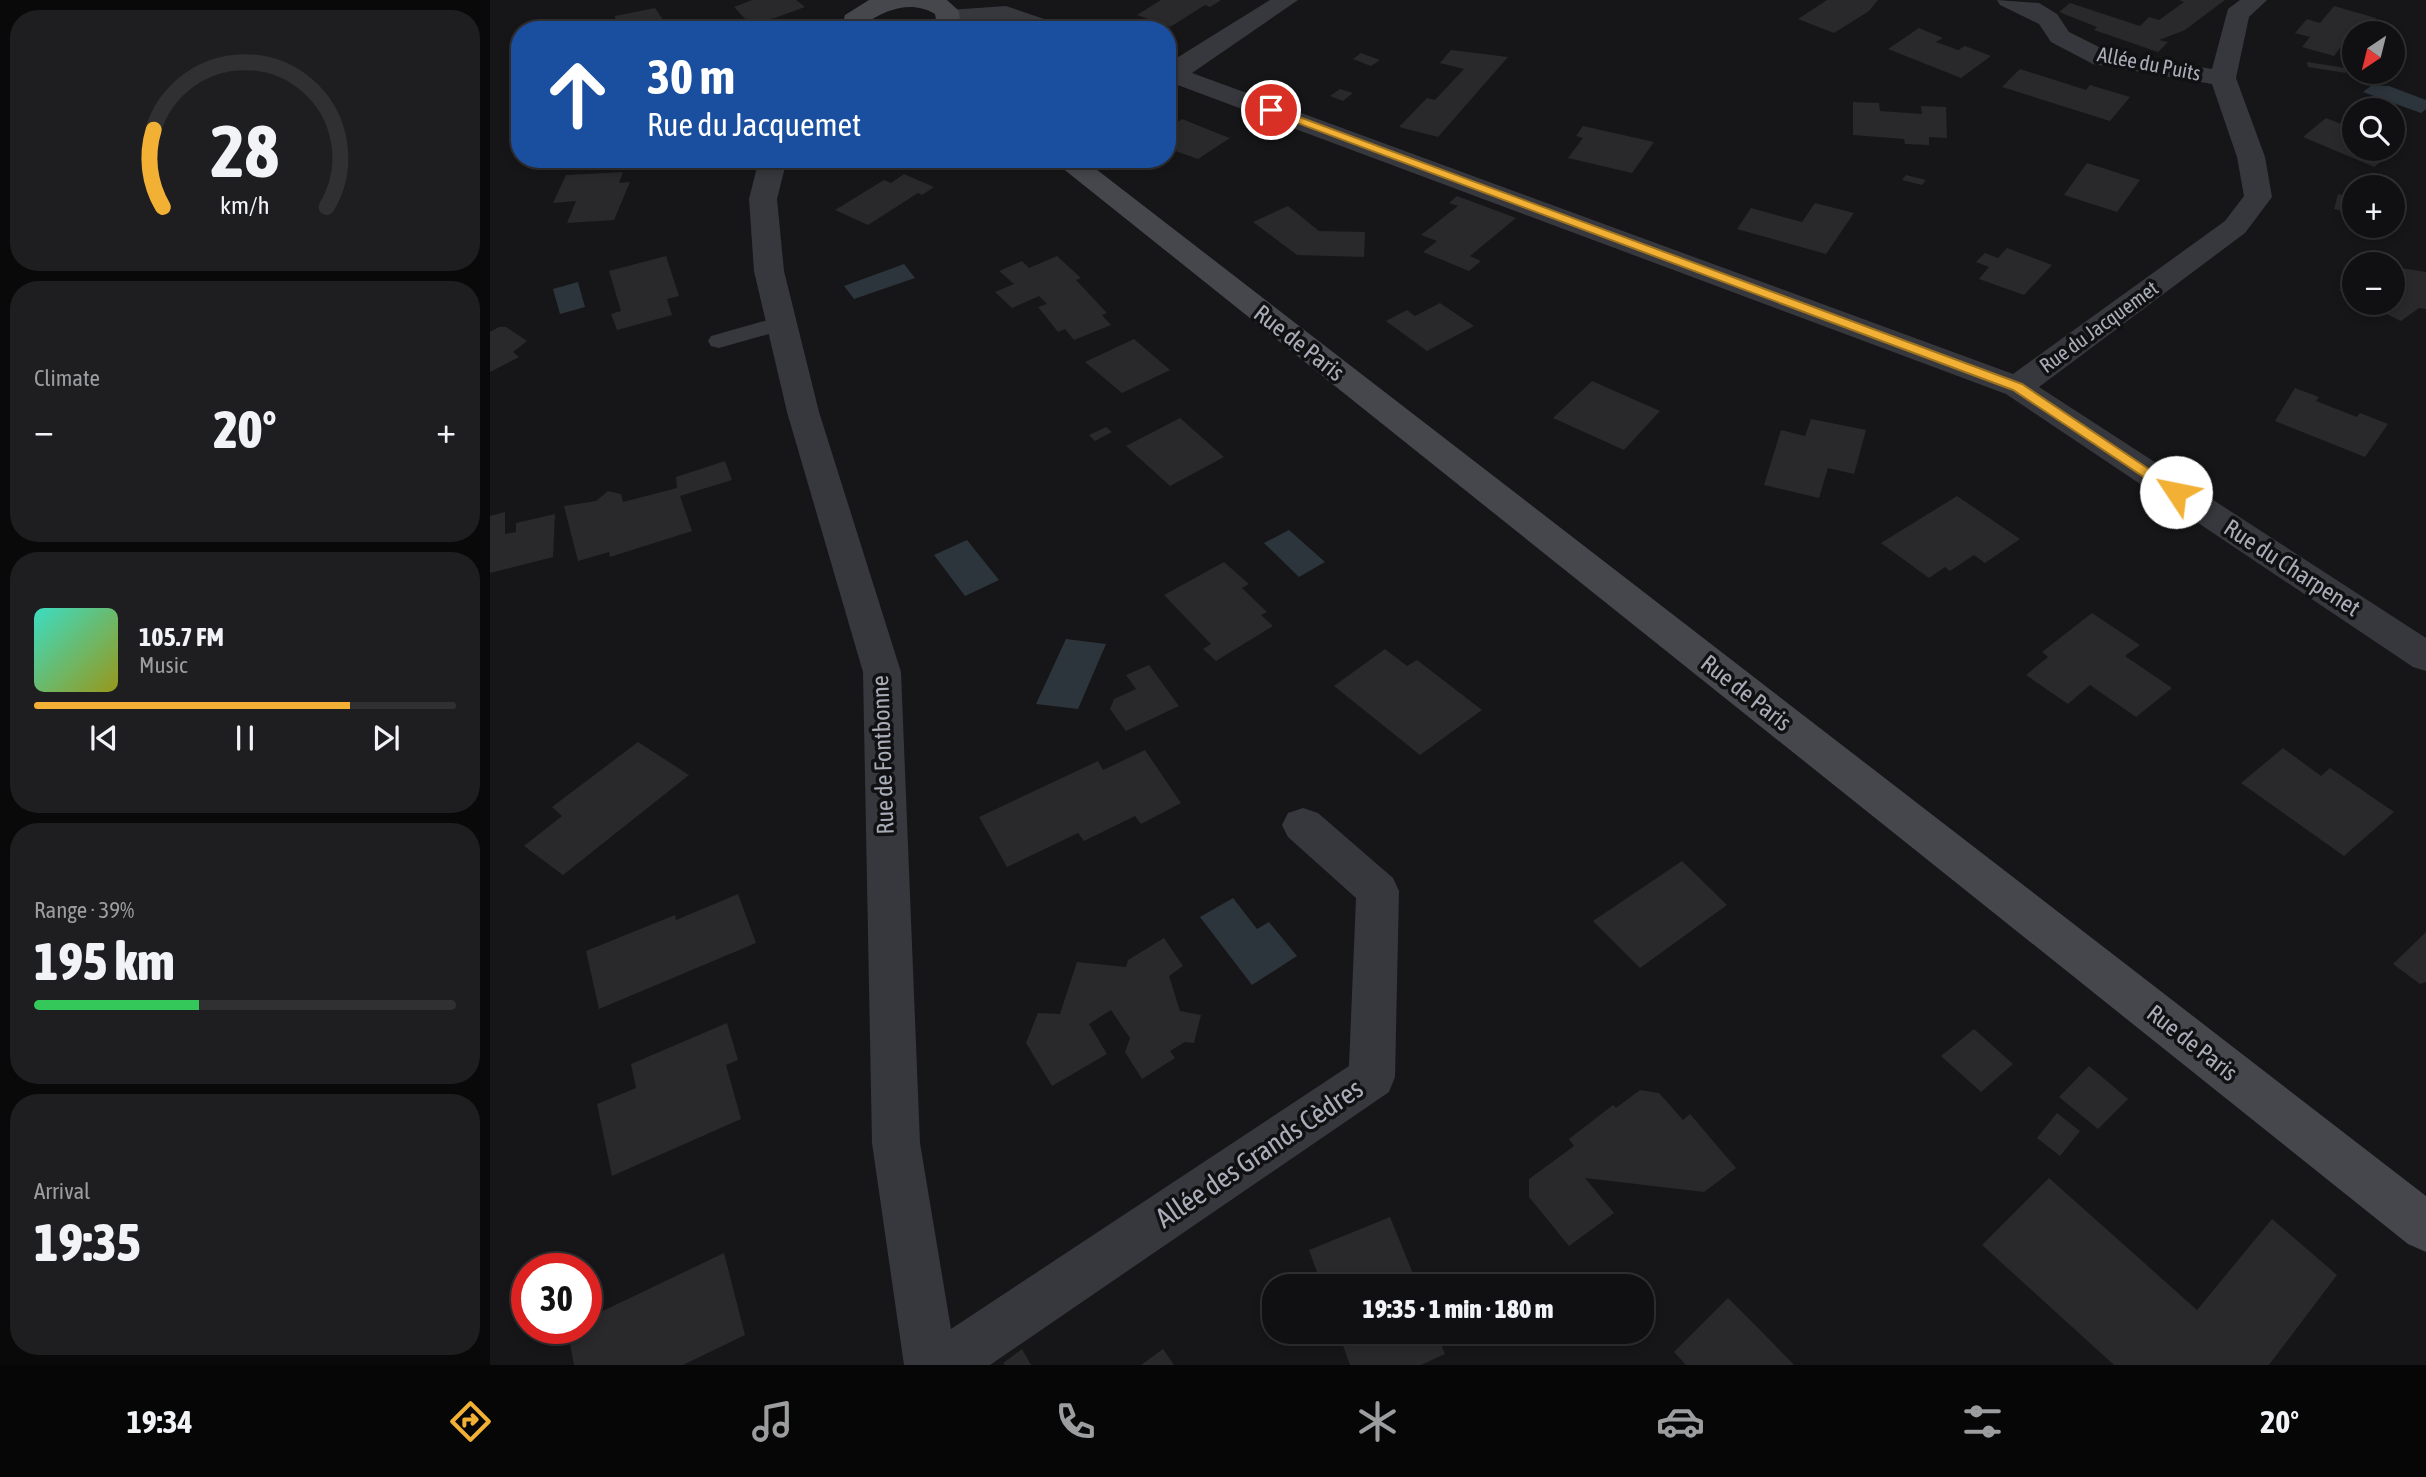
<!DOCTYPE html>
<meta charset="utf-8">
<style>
body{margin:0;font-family:"Asap Condensed",sans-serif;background:#1e1e20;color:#f1f3f6;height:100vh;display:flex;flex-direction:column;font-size:26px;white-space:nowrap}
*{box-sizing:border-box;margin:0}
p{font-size:23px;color:#9c9d9f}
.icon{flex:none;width:38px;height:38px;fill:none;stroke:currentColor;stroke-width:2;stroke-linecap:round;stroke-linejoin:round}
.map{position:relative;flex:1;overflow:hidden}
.side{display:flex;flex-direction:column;gap:10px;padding:10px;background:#09090a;width:490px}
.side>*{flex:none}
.hud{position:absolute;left:21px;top:21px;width:665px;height:147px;border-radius:28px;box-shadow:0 4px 10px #0003,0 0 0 2px #303032;background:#1a4fa0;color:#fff;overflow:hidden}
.needle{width:46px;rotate:215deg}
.fabs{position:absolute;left:1852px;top:21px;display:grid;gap:14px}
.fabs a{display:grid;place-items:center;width:63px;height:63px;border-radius:50%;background:#101012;box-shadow:0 4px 10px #0003,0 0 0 2px #303032;font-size:35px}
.speed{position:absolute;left:21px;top:1253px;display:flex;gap:14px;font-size:35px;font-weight:700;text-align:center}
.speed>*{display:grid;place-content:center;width:91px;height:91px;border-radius:50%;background:#101012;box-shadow:0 4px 10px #0003,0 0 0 2px #303032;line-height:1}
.speed .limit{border:10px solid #d22;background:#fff;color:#111}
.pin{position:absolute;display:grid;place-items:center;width:60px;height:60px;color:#fff;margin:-30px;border:4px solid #fff;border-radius:50%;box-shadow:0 2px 7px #0007}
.me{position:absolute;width:77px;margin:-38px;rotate:304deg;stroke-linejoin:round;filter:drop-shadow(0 0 5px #0008)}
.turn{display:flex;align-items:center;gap:24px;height:147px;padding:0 21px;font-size:32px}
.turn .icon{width:91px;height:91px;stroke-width:2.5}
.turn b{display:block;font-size:49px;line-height:60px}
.big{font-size:52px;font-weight:800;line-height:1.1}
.side .widget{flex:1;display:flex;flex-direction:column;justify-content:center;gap:10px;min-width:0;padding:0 24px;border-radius:28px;background:#1e1e20}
.side .dial{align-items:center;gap:0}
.dial svg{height:182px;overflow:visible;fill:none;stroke:#303032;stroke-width:7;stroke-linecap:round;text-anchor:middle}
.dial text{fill:#f1f3f6;stroke:none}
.song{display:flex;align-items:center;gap:21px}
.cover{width:84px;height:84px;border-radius:10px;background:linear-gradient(135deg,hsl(170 70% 55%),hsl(60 70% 35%))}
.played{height:7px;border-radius:4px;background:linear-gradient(90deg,#f2b134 75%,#303032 75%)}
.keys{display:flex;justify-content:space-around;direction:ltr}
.heat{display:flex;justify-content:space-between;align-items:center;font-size:38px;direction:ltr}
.charge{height:10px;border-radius:5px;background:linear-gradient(90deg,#34c759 39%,#303032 0)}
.trip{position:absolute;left:772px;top:1274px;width:392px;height:70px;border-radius:28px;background:#101012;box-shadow:0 4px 10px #0003,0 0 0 2px #303032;font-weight:800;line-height:70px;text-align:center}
.menu{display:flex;height:112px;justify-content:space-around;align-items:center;background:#060607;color:#9c9d9f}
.menu .icon{width:49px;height:49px}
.menu .selected{color:#f2b134}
.menu b{font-size:32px;color:#f1f3f6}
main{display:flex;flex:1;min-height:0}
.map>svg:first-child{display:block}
.water{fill:#2c353c}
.building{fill:#29292c}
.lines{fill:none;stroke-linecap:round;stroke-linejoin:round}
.lane{fill:#37383d;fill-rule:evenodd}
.street{fill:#37383d;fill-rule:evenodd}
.secondary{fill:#45474d;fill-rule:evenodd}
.route{fill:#f2b134;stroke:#9d7322;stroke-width:2}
.labels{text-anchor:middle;stroke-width:7;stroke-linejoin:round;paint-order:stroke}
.far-street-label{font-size:21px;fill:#a8adb8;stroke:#111113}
.street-label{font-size:24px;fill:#a8adb8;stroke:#111113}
.near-street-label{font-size:28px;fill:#a8adb8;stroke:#111113}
</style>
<main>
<section class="side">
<div class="widget dial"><svg viewBox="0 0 100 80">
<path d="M14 69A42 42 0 1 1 86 69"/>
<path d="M14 69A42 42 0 0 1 10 35" stroke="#f2b134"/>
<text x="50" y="56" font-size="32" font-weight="700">28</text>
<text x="50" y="72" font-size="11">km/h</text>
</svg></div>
<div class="widget"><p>Climate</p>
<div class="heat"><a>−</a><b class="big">20°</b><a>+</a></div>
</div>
<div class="widget">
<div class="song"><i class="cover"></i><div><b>105.7 FM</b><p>Music</p></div></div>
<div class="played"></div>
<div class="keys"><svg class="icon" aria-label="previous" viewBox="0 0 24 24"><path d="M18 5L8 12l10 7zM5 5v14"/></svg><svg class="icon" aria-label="pause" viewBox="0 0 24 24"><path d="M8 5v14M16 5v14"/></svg><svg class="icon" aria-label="next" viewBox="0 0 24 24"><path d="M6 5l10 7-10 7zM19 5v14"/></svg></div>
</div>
<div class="widget"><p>Range · 39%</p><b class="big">195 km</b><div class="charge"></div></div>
<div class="widget"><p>Arrival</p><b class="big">19:35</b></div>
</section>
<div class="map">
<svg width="1936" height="1365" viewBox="0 0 1936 1365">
<rect width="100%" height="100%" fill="#161618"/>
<!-- water -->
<path class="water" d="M1882,85L1899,86L1936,100V109L1931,113L1873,92Z
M414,264L425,278L364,299L354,286Z
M88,282L95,307L70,314L63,289Z
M799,530L835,562L809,577L774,543Z
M477,540L509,580L475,596L444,555Z
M576,639L616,644L588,709L546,704Z
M743,898L767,929L779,922L807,956L762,985L710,917Z"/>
<!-- building -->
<path class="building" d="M262,0H306L315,7L285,18L259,23L244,7Z
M671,0H731L720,7L715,5L680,27L647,15Z
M1337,0H1388L1379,11L1344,33L1308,19Z
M1689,0H1735L1695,30L1669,40L1678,42L1668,52L1604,30L1607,27L1569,12L1580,3L1650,26L1659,17L1669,20L1694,2Z
M1844,6L1886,18L1874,33H1864V41L1857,39L1844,56L1812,47L1820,37L1805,33L1817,19L1830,23Z
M165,8L180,30H128L125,24V16Z
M1429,28L1453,38L1446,42L1468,50L1475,46L1501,56L1471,78L1398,49Z
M961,50L1018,57L948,137L909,127L937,98L945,100L974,69L950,63Z
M871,53L890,60L881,66L863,59Z
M1817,62L1856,68V73L1818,67Z
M1530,69L1596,90L1600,85L1640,97L1620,121L1512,87Z
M850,89L863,93L853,101L840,96Z
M1363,102L1389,103L1390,111L1432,114L1431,106L1456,107L1457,138L1439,137V145L1415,144L1414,139L1363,135Z
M1836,118L1864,129V149H1902V144L1909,147L1884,167L1813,137Z
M692,119L732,135L740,138L708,159L677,148V129Z
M1093,126L1164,142L1142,173L1078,158L1093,138L1086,136Z
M1597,163L1650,180L1627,212L1574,195Z
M133,172L129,183L140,182L124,220L77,223L86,201L63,203L76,175Z
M414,174L444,187L432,195L428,193L378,225L345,210L394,180L401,183Z
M1416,175L1436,180L1432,185L1412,180Z
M1848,194L1864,198V214L1844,209Z
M967,196L1026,218L980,256L991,261L979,271L933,252L947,241L931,235L968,206L959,203Z
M1325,203L1364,213L1336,254L1247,229L1261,208L1312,222Z
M798,206L829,231L875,232L874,257L807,255L763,222Z
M1868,226H1895L1893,233Z
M1517,248L1562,265L1534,295L1489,279L1499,267L1486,262L1495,253L1508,258Z
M176,256L189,296L177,299L182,315L127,330L121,314L131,311L119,271Z
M567,256L591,278L586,280L617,313L612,315L621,325L584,340L575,329L568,332L548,307L557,304L549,296L522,308L505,292L524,284L509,271L532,261L539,268Z
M1905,267L1936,272V309L1929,308L1911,321L1874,303H1902V292L1909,287Z
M1864,280V297L1849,290Z
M950,303L984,326L937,351L896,321L917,310L925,316Z
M9,327H16L37,341L23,352L29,357L0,372V332Z
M644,339L680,370L632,393L595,362Z
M1102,381L1170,411L1134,450L1063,418Z
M1805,388L1829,397L1826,401L1867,417L1870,413L1898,424L1875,457L1785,421Z
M690,418L734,457L680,486L636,446Z
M1321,419L1376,430L1364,474L1338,468L1329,498L1274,485L1291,430L1315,436Z
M616,427L622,432L605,441L599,435Z
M235,461L242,480L190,496L202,531L120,557L119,552L88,561L74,506L106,501L118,491L131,494L133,502L187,488L186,477Z
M1467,496L1530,539L1495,563L1484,555L1460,571L1455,567L1439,578L1391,543Z
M15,512V534L26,532V523L65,514L63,557L0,573V516Z
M734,562L759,584L752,588L777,612L771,615L783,626L726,661L713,649L721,644L674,595Z
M1602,613L1650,645L1635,656L1682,688L1646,717L1600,685L1578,704L1536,675L1558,657L1552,652Z
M895,649L917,666L927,660L992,710L930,755L844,686Z
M659,665L689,706L636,731L620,709L624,699L646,689L636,675Z
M148,742L199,775L73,875L34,846L72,816L62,807Z
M1793,748L1831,776L1840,768L1904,812L1854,856L1751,783Z
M655,750L691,803L651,824L645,816L594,841L588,833L517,867L489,817L608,761L613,770Z
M1192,861L1237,905L1150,968L1103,921Z
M248,894L266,943L109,1009L96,951L185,915L186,920Z
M1936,932V982L1930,984L1903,964Z
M674,938L693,966L679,976L690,1011L711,1015L704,1043L695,1042L680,1051L685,1058L652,1079L635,1052L640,1038L621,1010L599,1024L617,1054L562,1086L536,1043L548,1013L570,1014L587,962L636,967L638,960Z
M237,1023L248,1060L236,1065L251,1119L122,1176L107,1104L146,1088L141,1064Z
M1484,1029L1523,1064L1491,1092L1451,1056Z
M1599,1066L1638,1099L1608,1129L1569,1097Z
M1150,1090L1169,1093L1193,1120L1200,1114L1246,1168L1214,1192L1095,1178L1124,1213L1079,1246L1039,1197V1179L1084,1146L1079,1139L1123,1105L1126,1108Z
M1567,1113L1590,1131L1570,1156L1547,1138Z
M1559,1178L1707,1310L1782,1219L1847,1275L1779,1365H1624L1492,1245Z
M900,1217L928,1286H832L819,1250Z
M234,1253L255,1335L193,1365H84L77,1328H96V1319Z
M1238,1298L1273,1333L1304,1365H1196L1184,1352Z
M848,1332H946L955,1354L931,1365H860Z
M532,1349L541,1365H515L513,1363Z
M673,1349L684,1365H651Z"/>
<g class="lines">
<!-- lane -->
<path class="lane" d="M292,316L303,323L300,328L229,348L221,346L218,341L221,336Z"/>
<!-- street -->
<path class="street" d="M780,0H808L702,73L1523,374L1735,221L1754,196L1747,157L1722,84L1603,64L1561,42L1549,24L1510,5L1507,0L1549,3L1567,14L1579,32L1619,52L1722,69L1738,9L1750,0H1777L1759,17L1746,78L1775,157L1782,197L1755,233L1549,387L1936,638V671L1923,667L1516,394L677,81V64Z
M516,6L572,25L575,30H539L514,20L459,24L450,22L447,17L450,12L459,10Z
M269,159H297L287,199L294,271L329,412L411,672L430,1143L461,1329L859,1066L866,898L798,837L792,825L798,813L813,808L828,813L903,878L909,891L905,1077L899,1092L500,1365H414L382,1143L373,672L297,412L264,271L259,199Z"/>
<!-- secondary -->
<path class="secondary" d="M379,0H457L469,11L470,21L464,30H438L446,20L445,14C422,0 397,9 376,23L375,30H351L355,15Z
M561,159H593L1936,1196V1252L1918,1244Z"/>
</g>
<!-- route -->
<path class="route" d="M778,108H785L1532,384L1693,492L1686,497L1681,495L1523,390L778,112Z"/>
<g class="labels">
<!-- far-street labels -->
<g class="far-street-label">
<text transform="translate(1659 64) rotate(11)" y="7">Allée du Puits</text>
<text transform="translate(1609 327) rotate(-36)" y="7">Rue du Jacquemet</text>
</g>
<!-- street labels -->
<g class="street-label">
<text transform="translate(809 343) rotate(38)" y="8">Rue de Paris</text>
<text transform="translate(1802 568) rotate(33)" y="8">Rue du Charpenet</text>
<text transform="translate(1256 693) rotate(38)" y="8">Rue de Paris</text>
<text transform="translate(393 755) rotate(-92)" y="8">Rue de Fontbonne</text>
<text transform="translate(1702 1043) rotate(38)" y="8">Rue de Paris</text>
</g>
<!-- near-street labels -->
<g class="near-street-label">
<text transform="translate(769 1153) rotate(-34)" y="10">Allée des Grands Cèdres</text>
</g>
</g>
</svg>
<div class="fabs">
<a><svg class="needle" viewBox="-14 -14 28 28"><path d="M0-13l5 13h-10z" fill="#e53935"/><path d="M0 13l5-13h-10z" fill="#9c9d9f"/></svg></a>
<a><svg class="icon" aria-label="search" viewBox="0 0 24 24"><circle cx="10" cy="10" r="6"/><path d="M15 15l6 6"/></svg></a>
<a>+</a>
<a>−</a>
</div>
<div class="speed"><div class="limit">30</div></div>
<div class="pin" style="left:781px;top:110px;background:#d93025"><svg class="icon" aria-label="arrive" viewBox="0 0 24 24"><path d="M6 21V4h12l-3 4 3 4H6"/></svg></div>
<svg class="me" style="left:1686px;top:492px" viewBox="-20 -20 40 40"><circle r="19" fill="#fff"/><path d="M0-13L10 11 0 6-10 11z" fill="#f2b134"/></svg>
<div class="trip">19:35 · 1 min · 180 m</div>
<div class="hud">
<div class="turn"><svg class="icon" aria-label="ahead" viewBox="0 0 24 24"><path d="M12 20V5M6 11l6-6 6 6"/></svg><div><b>30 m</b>Rue du Jacquemet</div></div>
</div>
</div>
</main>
<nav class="menu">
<b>19:34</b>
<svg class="icon selected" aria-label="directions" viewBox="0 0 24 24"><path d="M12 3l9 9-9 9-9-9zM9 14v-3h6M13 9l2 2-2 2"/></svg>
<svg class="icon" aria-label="music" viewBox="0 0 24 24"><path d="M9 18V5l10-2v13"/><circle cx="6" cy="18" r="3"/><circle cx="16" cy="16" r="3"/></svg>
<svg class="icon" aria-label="phone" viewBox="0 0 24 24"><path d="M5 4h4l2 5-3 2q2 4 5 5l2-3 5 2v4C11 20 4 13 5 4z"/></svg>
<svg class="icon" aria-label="climate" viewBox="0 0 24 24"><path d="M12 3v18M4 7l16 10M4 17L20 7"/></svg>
<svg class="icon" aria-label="car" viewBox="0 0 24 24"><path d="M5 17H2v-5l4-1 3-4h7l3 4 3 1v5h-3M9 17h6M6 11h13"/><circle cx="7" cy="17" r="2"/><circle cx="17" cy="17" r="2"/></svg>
<svg class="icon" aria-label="filters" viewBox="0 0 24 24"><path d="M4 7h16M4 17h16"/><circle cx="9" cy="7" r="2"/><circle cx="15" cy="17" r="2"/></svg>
<b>20°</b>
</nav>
